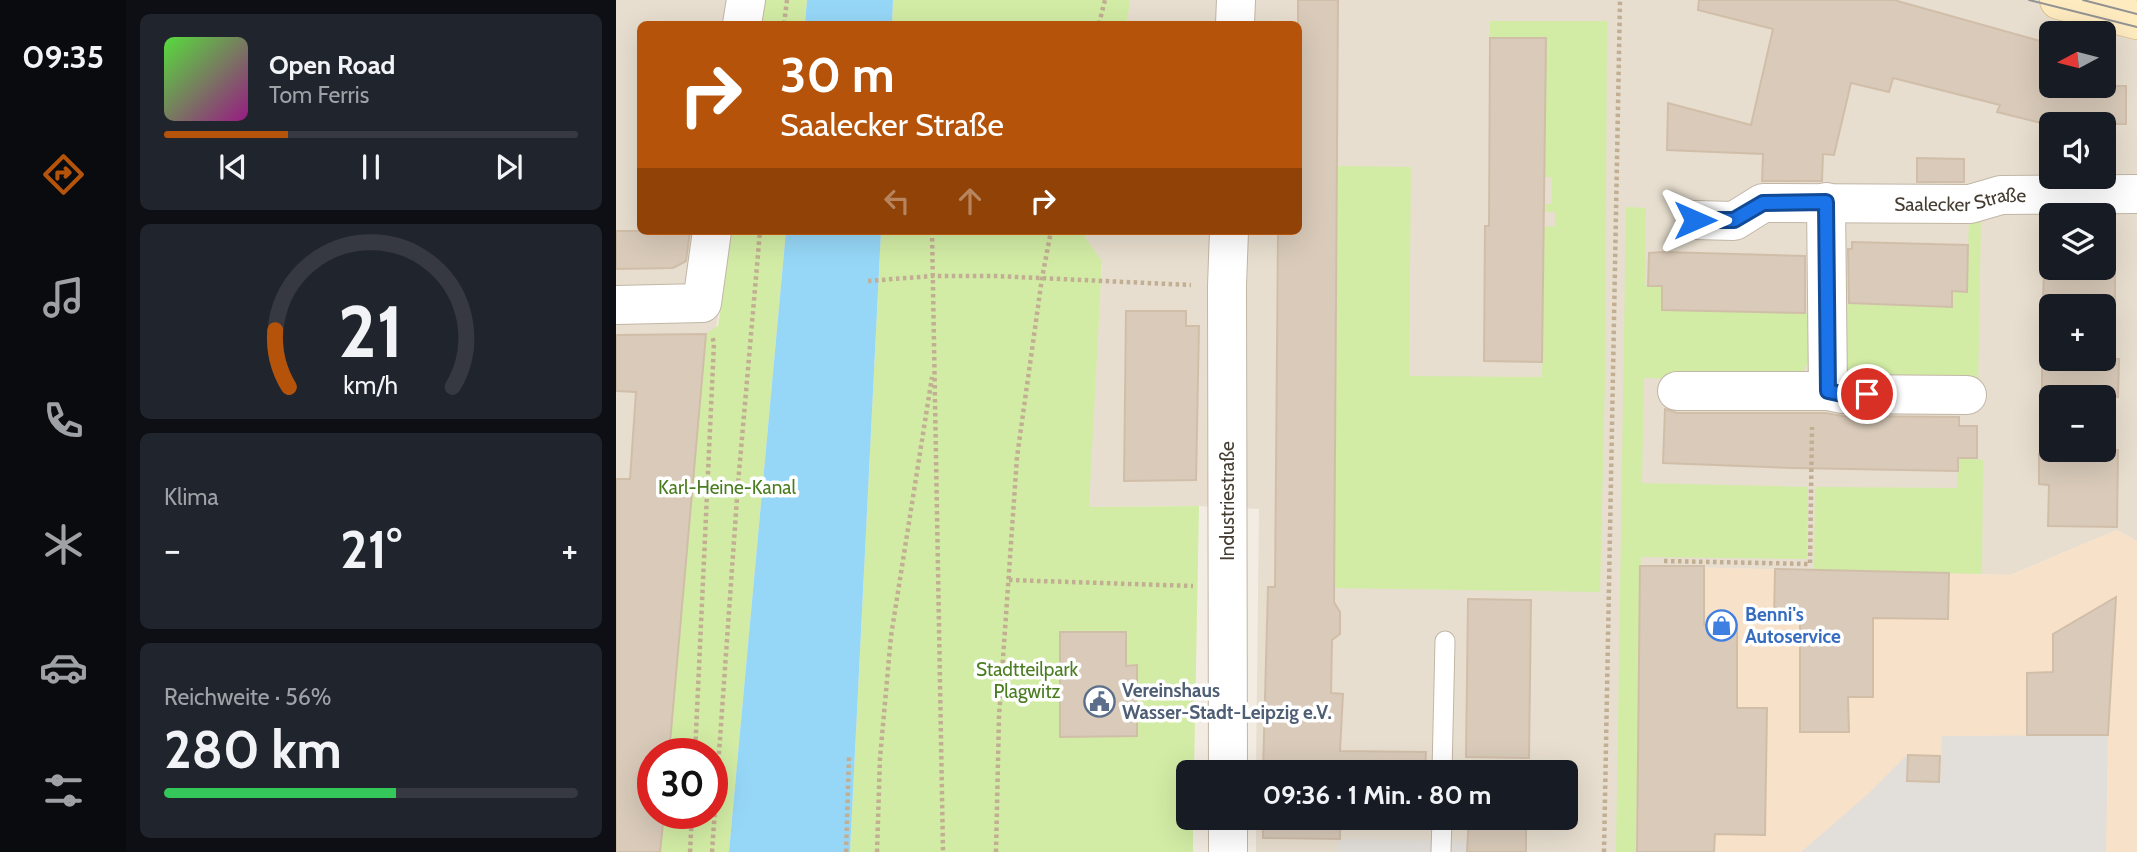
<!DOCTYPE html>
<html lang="de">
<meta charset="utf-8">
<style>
body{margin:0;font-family:Cabin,sans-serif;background:#20242c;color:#f1f3f6;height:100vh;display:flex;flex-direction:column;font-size:26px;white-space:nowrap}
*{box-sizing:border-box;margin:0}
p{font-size:23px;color:#9ea1a6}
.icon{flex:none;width:38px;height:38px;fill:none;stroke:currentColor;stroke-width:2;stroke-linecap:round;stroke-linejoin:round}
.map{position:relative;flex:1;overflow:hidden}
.drawer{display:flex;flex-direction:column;gap:14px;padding:14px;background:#0d0f14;width:490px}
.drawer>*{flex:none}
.guide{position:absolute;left:21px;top:21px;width:665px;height:214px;border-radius:10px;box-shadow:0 7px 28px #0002;background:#b45309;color:#fff;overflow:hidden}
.needle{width:46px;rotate:263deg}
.fabs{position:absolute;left:1423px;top:21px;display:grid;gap:14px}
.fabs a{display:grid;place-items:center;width:77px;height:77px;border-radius:10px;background:#171b24;box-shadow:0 7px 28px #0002;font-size:35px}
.speed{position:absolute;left:21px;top:738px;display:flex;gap:14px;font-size:35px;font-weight:700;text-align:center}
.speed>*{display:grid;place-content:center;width:91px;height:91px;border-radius:50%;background:#171b24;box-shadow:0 7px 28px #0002;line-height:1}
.speed .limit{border:10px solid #d22;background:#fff;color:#111}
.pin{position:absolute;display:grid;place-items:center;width:60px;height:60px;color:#fff;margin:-30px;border:4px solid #fff;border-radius:50%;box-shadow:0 2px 7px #0007}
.me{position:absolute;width:77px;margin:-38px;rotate:90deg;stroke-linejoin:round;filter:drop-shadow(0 0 5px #0008)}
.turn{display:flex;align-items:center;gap:24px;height:147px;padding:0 28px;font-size:32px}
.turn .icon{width:91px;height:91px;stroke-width:2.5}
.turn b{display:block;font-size:49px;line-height:60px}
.lanes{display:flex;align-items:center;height:66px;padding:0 28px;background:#0003;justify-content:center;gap:35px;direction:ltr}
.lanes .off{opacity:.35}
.big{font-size:52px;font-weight:700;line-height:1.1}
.drawer .widget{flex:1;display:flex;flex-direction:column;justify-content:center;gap:10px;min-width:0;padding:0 24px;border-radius:10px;background:#20242c}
.drawer .dial{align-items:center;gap:0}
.dial svg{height:182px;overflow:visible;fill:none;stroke:#363941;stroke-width:7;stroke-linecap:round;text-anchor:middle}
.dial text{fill:#f1f3f6;stroke:none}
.song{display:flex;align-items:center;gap:21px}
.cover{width:84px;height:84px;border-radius:10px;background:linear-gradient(135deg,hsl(110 70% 55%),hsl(310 70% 35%))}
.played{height:7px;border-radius:4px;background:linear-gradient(90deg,#b45309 30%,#363941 30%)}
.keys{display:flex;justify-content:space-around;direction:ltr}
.heat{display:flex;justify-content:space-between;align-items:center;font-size:38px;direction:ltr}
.charge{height:10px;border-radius:5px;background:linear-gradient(90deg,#34c759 56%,#363941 0)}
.trip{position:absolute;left:560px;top:760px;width:402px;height:70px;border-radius:10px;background:#171b24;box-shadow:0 7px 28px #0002;font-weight:700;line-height:70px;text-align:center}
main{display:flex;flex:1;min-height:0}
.tab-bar{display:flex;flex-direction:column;width:126px;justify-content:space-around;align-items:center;background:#090b0e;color:#9ea1a6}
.tab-bar .icon{width:49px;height:49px}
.tab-bar .current{color:#b45309}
.tab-bar b{font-size:32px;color:#f1f3f6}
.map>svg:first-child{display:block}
.residential{fill:#e7decf;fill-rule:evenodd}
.commercial{fill:#f8e1c9}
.green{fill:#d2eca5}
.parking{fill:#e2dfdb}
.water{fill:#96d7f7}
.building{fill:#d9cab9;stroke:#d1bea9;stroke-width:2}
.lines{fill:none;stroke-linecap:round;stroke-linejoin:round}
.lane-casing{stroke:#c2b6a6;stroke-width:21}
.street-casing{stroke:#c2b6a6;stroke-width:40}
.secondary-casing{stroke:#dbc18e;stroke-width:40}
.path{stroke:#c2ae93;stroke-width:4.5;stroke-dasharray:3.5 3.5;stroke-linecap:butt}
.lane{stroke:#fff;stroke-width:19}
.street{stroke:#fff;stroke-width:38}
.secondary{stroke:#ffebc0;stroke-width:38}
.tram{stroke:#939393;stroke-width:2}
.route-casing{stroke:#114b97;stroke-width:18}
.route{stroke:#1a73e8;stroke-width:12}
.labels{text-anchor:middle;stroke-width:7;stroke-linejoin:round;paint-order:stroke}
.street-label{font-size:19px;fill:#453c32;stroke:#fff}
.park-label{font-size:19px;fill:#4a7c20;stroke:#fff}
.shop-label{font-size:19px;font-weight:bold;fill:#366cbe;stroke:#fff;text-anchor:start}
.service-label{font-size:19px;font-weight:bold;fill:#4e5e75;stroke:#fff;text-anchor:start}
</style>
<main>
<nav class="tab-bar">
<b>09:35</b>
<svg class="icon current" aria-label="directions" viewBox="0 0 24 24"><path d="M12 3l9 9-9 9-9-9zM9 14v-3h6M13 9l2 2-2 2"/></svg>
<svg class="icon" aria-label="music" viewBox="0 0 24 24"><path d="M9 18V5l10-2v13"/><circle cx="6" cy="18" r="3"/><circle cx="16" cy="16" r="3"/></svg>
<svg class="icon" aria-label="phone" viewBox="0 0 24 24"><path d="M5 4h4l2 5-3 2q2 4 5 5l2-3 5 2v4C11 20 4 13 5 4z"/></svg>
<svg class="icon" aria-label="climate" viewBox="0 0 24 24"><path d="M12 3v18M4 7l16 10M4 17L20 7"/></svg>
<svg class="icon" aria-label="car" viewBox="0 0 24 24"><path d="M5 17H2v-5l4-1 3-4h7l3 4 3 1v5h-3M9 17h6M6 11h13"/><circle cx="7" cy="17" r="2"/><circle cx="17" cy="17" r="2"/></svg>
<svg class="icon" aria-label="filters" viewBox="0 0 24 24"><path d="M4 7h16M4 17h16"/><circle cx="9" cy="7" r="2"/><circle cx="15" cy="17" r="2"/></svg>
</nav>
<section class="drawer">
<div class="widget">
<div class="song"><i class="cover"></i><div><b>Open Road</b><p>Tom Ferris</p></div></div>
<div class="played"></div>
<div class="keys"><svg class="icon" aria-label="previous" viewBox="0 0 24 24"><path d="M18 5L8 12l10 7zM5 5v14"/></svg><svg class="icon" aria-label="pause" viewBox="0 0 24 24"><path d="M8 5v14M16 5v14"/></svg><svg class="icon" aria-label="next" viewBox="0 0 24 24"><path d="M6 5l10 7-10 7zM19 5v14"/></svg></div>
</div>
<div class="widget dial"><svg viewBox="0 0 100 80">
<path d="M14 69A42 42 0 1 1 86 69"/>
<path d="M14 69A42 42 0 0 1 8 44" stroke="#b45309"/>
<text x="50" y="56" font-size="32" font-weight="700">21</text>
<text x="50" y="72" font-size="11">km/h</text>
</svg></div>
<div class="widget"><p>Klima</p>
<div class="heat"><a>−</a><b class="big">21°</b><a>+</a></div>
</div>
<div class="widget"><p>Reichweite · 56%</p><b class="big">280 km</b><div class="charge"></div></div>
</section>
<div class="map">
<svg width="1521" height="852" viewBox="0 0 1521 852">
<rect width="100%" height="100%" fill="#f3ece2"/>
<!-- residential -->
<path class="residential" d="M0,0H150L146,24H24V231H116L75,482L53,754H37V814H48L44,852H0Z
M514,0H1521V541L1501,530L1394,575L1025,566L1020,852H640V817H950V772H640L643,509L583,506L472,507L486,262L469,237L471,231H682V24H511ZM1435,33H1488V86H1435ZM1435,124H1488V177H1435ZM1435,215H1488V268H1435ZM1435,306H1488V359H1435ZM1435,397H1488V450H1435Z"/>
<!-- commercial -->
<path class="commercial" d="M1501,530L1521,541V852H1020L1024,566L1394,575Z"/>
<!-- green -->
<path class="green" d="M150,0H191L189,24H146Z
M277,0H514L511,24H276Z
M874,21H991L989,378L984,592L718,588L722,166L795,167L793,376L926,377L928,227L939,226V212L904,211V204H936V177H929L930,39L874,38Z
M1010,207L1030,208L1029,286H1046V310L1196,313L1194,359L1186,374L1173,381L1028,378L1026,483L1192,487L1191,559L1025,557L1020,852H1000Z
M1353,216H1365L1362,387L1243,384L1228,374L1223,281H1235V304L1335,307L1336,291L1351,292Z
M116,231H170L113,852H44L48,814H96V754H53L90,334L102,326Z
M265,231H471L469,237L486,261L473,507L583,506L578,772H572V817H577V852H234Z
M1342,458L1367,460L1366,574L1198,570L1199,487L1341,488Z"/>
<!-- parking -->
<path class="parking" d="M1492,735L1490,852H1185L1252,794L1291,755V781L1324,783L1326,736Z
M724,839L852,841L851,852H721Z"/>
<!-- water -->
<path class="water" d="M191,0H277L276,24H189Z
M170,231H265L234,852H113Z"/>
<!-- building -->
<path class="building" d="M682,0H722L718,602L724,612V634L716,640L715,693L727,694L724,751L810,752L809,772H647L652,587H659L662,231H682Z
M1083,0H1278L1435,44V86H1510V124H1429L1381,112L1384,105L1277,78L1273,92L1235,83L1218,155L1207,154L1206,181H1146L1147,154L1051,150L1052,103L1135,125L1157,29L1082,10Z
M874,38H930L926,362L868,361L869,226H873Z
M1301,158L1348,159V182H1301Z
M0,231H74L70,261L57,268L0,269Z
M1236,242L1352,245L1351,292L1336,291V307L1233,303L1232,249H1236Z
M1047,252L1189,256V313L1046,310V286H1032L1033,253Z
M1428,268H1499V306H1427Z
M510,311H570V326H583L580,480L508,481Z
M90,334L53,754H37V814H48L44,852H0V479H14L20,392L0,391V335Z
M1503,359L1502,397H1426V360Z
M1049,409L1061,413H1210L1226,416L1343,417V426H1361V458H1342V471L1177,468L1047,463Z
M1428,450H1502L1501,527L1432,526L1433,485L1423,484V454L1428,455Z
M1024,566H1088V625H1121V708H1151L1149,835L1099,834L1098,852H1021Z
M1159,569L1333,573L1332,619L1257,618V697H1232L1233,732H1184V619L1158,618Z
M1500,597L1492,735H1411V673L1437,672V634Z
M852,599L915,600L913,758L850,757Z
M444,632H510V666L521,665V736L444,737Z
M1292,755L1324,756L1323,782L1291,781Z
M647,817H808V825L724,824V839L647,838Z
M853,817H910V852H851Z"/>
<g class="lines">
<defs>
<path id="lane" d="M826,772L829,641
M825,852L826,817"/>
<g id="street">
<path d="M126,24L130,0"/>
<path d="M619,24L620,0"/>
<path d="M1210,202L1212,391"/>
<path id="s1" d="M1079,220L1118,221L1147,203L1354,204L1385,195L1521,194"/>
<path d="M0,305L86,303L96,231"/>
<path d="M1061,391H1212L1226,394L1351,395"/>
<path d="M612,772L611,286L613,231"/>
<path d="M612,817V852"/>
</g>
<path id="secondary" d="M1443,0L1521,20"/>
</defs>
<!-- lane casing -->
<use href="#lane" class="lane-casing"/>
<!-- street casing -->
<use href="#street" class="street-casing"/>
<!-- secondary casing -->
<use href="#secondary" class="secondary-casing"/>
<!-- path -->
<path class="path" d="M168,24L171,0
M483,24L489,0
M316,231L327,852
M252,281L316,276H379L575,285
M1048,561L1194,564L1196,427
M393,580L577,586
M79,754L98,343L96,336
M74,852L76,814
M96,852L122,484L144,231
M230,852L233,757
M261,852L264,758L275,636L316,377
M380,852L383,716L401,457L426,278L435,231
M988,852L1004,0"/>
<!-- lane -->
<use href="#lane" class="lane"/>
<!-- street -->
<use href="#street" class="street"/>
<!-- secondary -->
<use href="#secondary" class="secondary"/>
<!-- tram -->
<path class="tram" d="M1413,0L1521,27
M1467,0L1521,14"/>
</g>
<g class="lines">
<defs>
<path id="route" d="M1079,220H1118L1147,203L1210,202L1212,391L1226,394H1251"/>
</defs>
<!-- route casing -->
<use href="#route" class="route-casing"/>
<!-- route -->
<use href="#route" class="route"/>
</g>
<!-- icons -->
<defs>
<symbol id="shop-ring" viewBox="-11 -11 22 22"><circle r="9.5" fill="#fff" stroke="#3f7fe0" stroke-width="1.5"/><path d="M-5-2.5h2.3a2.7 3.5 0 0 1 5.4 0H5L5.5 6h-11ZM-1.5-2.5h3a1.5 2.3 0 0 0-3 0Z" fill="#3f7fe0"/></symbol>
<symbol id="civic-ring" viewBox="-11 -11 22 22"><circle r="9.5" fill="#fff" stroke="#5c6f8a" stroke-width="1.5"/><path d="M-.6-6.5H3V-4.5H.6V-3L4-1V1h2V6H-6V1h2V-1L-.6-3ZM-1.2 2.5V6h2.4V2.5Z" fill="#5c6f8a"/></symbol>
</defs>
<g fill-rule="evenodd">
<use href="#shop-ring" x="1088" y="608" width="35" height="35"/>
<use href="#civic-ring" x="466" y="684" width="35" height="35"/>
</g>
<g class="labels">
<!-- street labels -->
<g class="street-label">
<text dy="7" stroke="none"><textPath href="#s1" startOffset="271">Saalecker Straße</textPath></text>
<text transform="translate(611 501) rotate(-90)" y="7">Industriestraße</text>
</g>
<!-- park labels -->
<g class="park-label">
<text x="111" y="494">Karl-Heine-Kanal</text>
<text x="411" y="676">Stadtteilpark<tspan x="411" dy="22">Plagwitz</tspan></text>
</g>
<!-- shop labels -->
<g class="shop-label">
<text x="1129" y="621">Benni's<tspan x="1129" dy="22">Autoservice</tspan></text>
</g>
<!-- service labels -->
<g class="service-label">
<text x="506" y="697">Vereinshaus<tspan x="506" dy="22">Wasser-Stadt-Leipzig e.V.</tspan></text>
</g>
</g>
</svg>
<div class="fabs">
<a><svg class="needle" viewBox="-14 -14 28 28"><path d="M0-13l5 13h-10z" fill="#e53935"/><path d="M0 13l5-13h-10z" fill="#9ea1a6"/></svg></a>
<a><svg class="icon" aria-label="sound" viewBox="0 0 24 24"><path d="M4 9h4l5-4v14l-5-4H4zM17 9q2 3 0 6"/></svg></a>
<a><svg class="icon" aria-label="layers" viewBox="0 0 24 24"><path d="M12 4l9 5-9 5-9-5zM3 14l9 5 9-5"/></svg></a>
<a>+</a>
<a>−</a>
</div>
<div class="speed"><div class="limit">30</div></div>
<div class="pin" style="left:1251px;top:394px;background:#d93025"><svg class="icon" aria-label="arrive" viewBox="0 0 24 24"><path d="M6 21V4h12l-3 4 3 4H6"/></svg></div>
<svg class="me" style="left:1079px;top:220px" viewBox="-20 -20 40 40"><path d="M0-17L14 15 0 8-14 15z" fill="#1a73e8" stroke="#fff" stroke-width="4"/></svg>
<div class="trip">09:36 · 1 Min. · 80 m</div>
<div class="guide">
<div class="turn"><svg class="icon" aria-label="right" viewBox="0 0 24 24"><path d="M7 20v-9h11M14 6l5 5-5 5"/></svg><div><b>30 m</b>Saalecker Straße</div></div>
<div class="lanes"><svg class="icon off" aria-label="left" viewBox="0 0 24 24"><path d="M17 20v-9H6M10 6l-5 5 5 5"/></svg><svg class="icon off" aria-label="ahead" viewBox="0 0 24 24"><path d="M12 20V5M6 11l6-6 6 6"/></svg><svg class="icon" aria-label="right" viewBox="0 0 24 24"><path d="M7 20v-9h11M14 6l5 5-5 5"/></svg></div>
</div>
</div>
</main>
